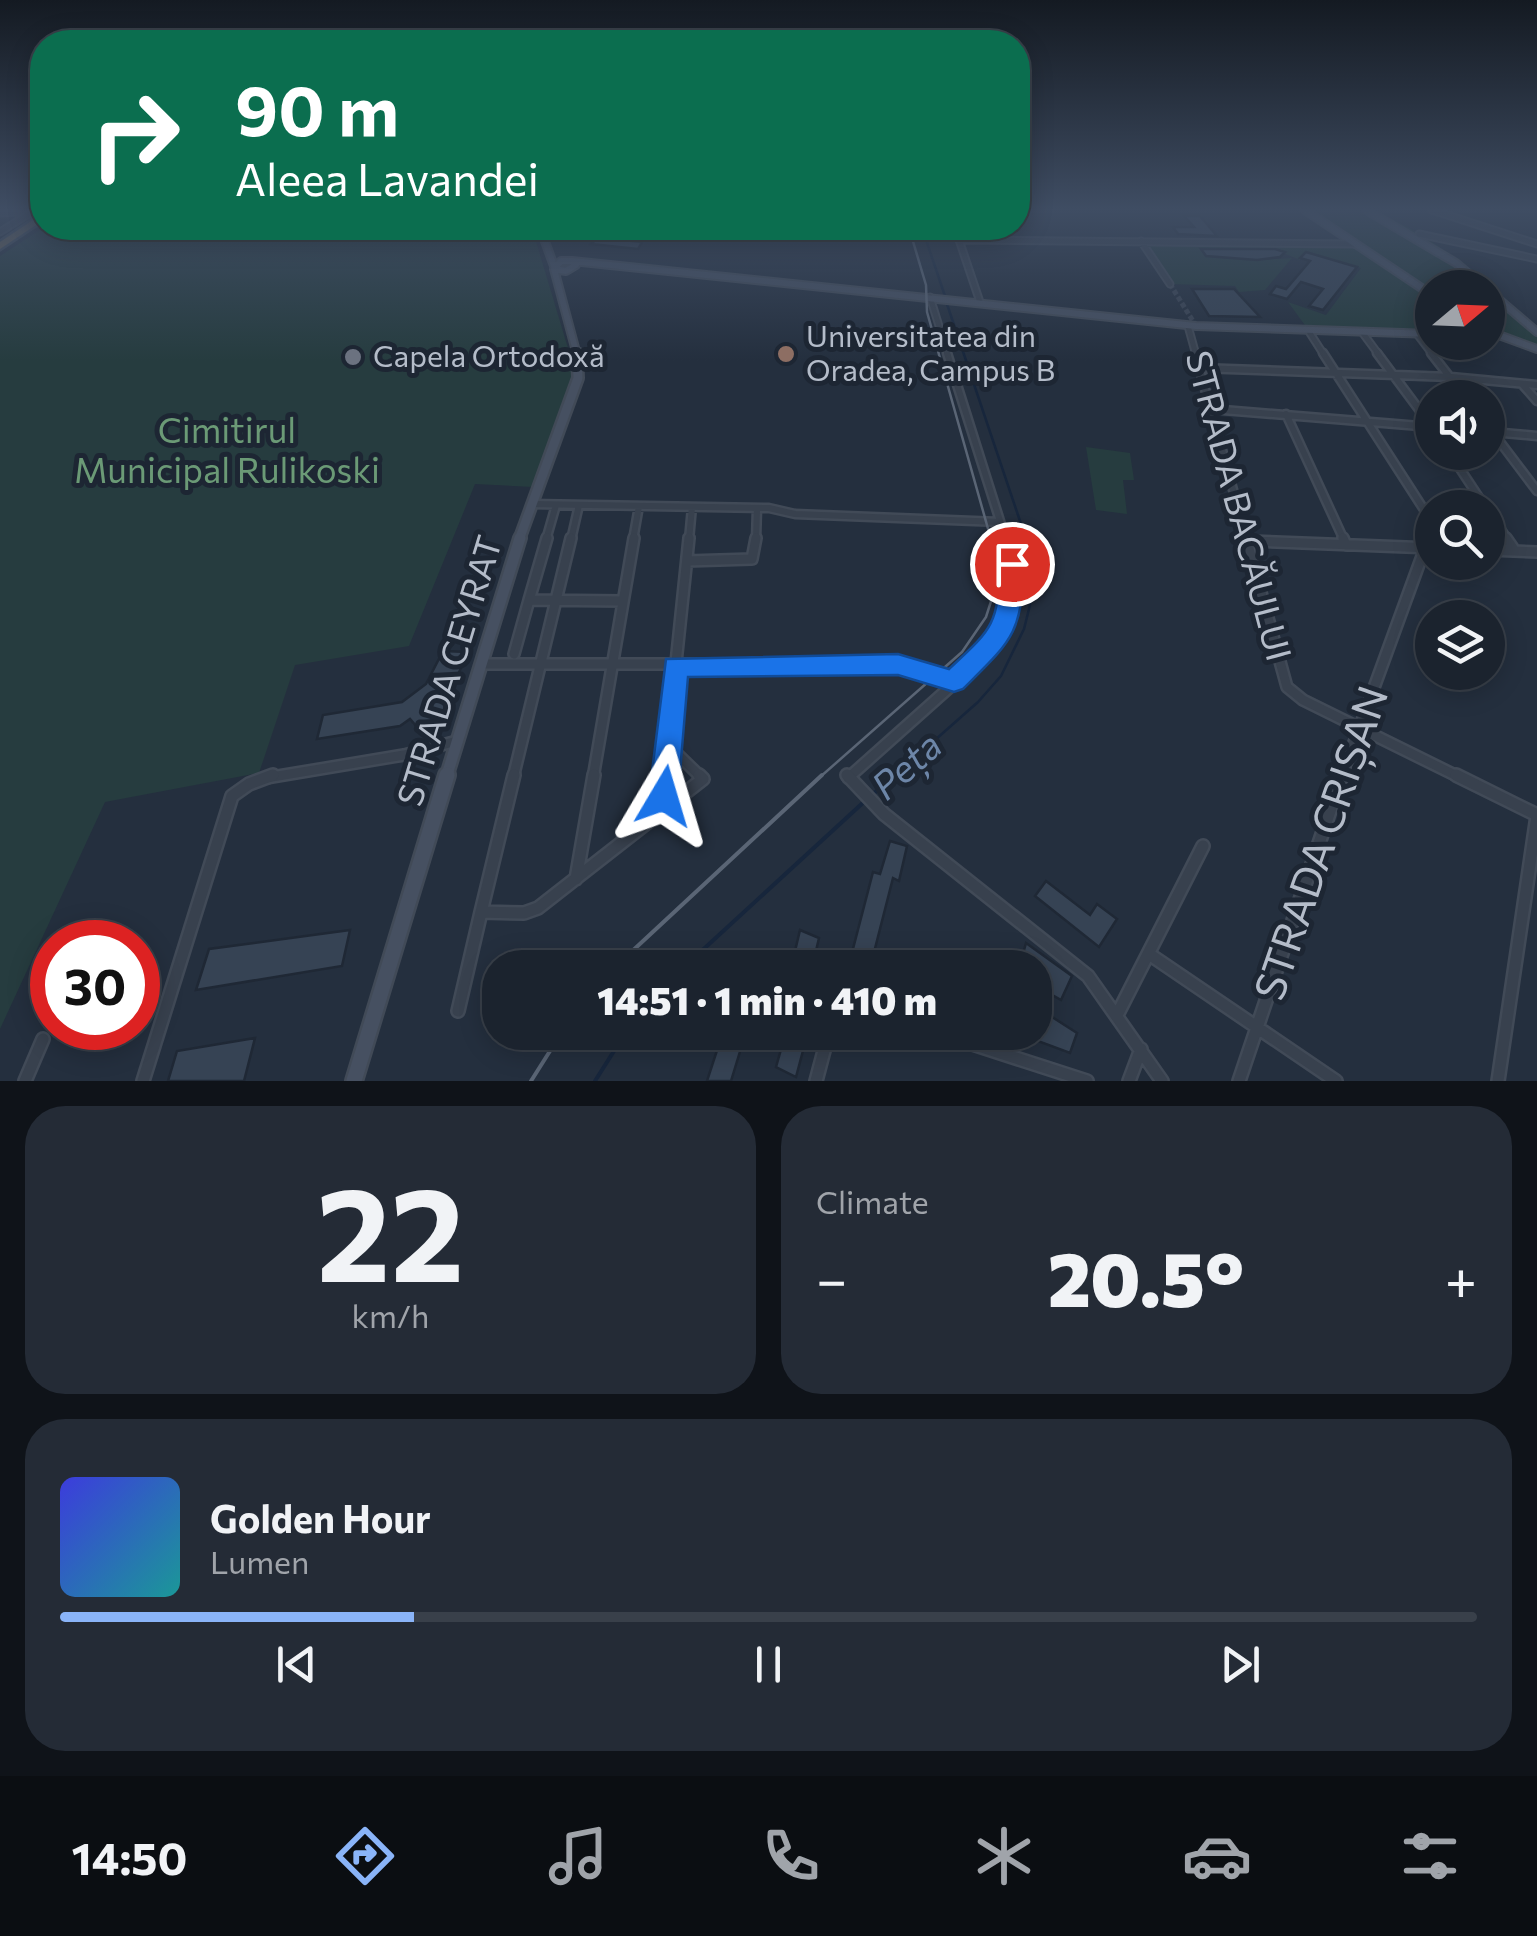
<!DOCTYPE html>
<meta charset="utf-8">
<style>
body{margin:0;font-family:Commissioner,sans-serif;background:#242b36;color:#f1f3f6;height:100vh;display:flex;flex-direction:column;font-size:38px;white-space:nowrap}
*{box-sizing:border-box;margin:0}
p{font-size:32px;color:#a0a4aa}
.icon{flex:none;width:55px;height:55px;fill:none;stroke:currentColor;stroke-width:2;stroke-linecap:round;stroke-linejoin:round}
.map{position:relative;height:1081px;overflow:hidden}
.sheet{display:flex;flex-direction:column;gap:25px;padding:25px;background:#0f1319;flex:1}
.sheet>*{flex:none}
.banner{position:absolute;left:30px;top:30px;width:1000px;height:210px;border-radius:40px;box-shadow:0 5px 25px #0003,0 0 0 2px #39404a;background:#0b6e4f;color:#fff;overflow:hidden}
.needle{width:65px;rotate:71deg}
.controls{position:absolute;left:1415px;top:270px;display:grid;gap:20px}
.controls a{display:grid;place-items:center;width:90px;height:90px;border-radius:50%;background:#1b232e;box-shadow:0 5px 25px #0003,0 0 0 2px #39404a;font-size:50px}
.speed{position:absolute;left:30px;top:920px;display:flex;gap:20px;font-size:50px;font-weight:700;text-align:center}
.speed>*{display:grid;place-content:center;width:130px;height:130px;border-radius:50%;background:#1b232e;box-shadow:0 5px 25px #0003,0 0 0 2px #39404a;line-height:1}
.speed .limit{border:15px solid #d22;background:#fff;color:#111}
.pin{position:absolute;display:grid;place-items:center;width:85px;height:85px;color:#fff;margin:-42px;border:5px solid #fff;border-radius:50%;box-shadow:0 2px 10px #0007}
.me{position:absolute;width:110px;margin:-55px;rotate:7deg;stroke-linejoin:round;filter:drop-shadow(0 0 8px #0008)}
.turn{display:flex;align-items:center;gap:35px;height:210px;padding:0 40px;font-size:45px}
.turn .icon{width:130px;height:130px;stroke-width:2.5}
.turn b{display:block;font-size:70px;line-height:85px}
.big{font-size:75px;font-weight:800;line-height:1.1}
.sheet .widget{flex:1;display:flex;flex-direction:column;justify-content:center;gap:15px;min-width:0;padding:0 35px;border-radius:40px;background:#242b36}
.sheet .dial{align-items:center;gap:0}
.dial b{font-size:130px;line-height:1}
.song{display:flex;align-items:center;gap:30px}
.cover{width:120px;height:120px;border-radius:15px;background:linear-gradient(135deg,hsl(240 70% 55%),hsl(180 70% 35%))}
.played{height:10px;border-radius:5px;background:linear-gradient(90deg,#8ab4f8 25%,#39404a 25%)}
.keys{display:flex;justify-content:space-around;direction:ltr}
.heat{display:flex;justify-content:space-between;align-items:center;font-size:55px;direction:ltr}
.sheet .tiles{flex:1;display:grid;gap:25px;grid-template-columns:1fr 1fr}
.widget:last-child{grid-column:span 2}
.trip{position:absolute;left:482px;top:950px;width:570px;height:100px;border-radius:40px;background:#1b232e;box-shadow:0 5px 25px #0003,0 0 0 2px #39404a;font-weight:800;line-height:100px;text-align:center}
.dock{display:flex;height:160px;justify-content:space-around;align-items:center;background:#0b0e12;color:#a0a4aa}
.dock .icon{width:70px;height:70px}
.dock .on{color:#8ab4f8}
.dock b{font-size:45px;color:#f1f3f6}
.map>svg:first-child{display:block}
.green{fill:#263c3f}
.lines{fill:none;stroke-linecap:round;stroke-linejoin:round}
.stream-far1{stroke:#17263c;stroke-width:2.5}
.stream{stroke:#17263c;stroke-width:4}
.building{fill:#364354;stroke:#1f2835;stroke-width:2.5}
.street-tunnel{stroke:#3a4453;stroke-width:5;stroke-dasharray:5 2.5;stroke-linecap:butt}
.street-far3-casing{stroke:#414a57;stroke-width:9}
.street-far2-casing{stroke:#414a57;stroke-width:11}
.street-far1-casing{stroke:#414a57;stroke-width:14}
.street-casing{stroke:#414a57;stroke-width:16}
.secondary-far3-casing{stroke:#414a57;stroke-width:10}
.secondary-far2-casing{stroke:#414a57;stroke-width:14}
.secondary-far1-casing{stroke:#414a57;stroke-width:16}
.secondary-casing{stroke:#414a57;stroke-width:20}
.highway-casing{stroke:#434c59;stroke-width:5}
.street-far3{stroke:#38414e;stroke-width:5}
.street-far2{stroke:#38414e;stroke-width:6}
.street-far1{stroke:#38414e;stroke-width:9}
.street{stroke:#38414e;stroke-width:11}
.secondary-far3{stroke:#465061;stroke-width:6}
.secondary-far2{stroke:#465061;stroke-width:9}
.secondary-far1{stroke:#465061;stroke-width:11}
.secondary{stroke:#465061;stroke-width:15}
.highway{fill:#746855;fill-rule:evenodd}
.tram-far1{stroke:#5a6575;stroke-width:2.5}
.tram{stroke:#5a6575;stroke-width:4}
.route{fill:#1a73e8;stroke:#114b97;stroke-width:2.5}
.education-dot{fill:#8d6e63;stroke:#1d2633;stroke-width:4}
.worship-dot{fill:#6b7280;stroke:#1d2633;stroke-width:4}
.labels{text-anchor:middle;stroke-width:10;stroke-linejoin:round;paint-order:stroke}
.far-poi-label{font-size:30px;fill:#b4bcc9;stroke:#1d2633;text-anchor:start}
.park-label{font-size:35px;fill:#6b9a76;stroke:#1d2633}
.street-label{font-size:35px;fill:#b4bcc9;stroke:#1d2633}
.water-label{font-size:38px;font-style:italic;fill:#6d86a8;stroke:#1d2633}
.near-street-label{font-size:42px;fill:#b4bcc9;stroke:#1d2633}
</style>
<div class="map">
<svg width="1537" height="1081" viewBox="0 0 1537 1081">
<rect width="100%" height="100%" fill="#242f3e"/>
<!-- green -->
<path class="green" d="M1305,210C1324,210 1349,205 1367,210C1428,227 1493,288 1537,332V349L1488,331V288H1432V332L1307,328L1288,302L1326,315L1361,268L1306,252L1300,260L1271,248L1202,249L1257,260L1292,258L1265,290L1239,292L1235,286L1170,284L1142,243L1353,245Z
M43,228H532L576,375L533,487L475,484L409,646L295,665L259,773L105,802L0,1029V256Z
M1086,447L1130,453L1134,480H1123L1127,514L1096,510Z"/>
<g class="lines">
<!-- stream-far1 -->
<path class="stream-far1" d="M922,228L945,296
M892,778L978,702L1001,676L1024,629L1030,605L1031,570L1021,524L947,304"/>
<!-- stream -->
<path class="stream" d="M872,795L895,775
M683,968L866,800
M595,1081L626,1032"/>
</g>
<!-- building -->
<path class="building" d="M1184,216H1200L1217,236L1178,234L1173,227H1194Z
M608,228L631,229L602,238L642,242L638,249L591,244Z
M1201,249H1275L1285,252L1280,257L1257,260L1206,256Z
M1306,252L1357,267L1323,310L1309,306L1323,289L1301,282L1287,299L1270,294L1276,286L1286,289L1310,261L1300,258Z
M1192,289H1234L1260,317L1209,316Z
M443,651L468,652L453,686L445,689L453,705L445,718L427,726L417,727L410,719L400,726L317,739L323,715L402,702L426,684Z
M890,841L907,846L899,881L893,878L870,968H848L873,872L880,874Z
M1046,881L1090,915L1097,904L1117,919L1099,947L1035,896Z
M350,930L342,966L196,990L209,949Z
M800,930L819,938L812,968H791Z
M1026,943L1072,976L1061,1000L1035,985V968H1019Z
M1035,1006L1077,1033L1070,1053L1035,1040L1026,1032H1035Z
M786,1032H808L796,1077L776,1067Z
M255,1038L244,1081H168L177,1051Z
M721,1038L742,1045L731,1081H707Z"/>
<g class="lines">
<!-- street-tunnel -->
<path class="street-tunnel" d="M1170,284L1196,326"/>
<defs>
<path id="street-far3" d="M1432,210L1537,244
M0,213L16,212
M955,228L980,302
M0,232L35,210
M1419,234L1537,259
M959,240L1355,244
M1141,241L1170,284
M930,297L948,355
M1188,326L1196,355
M1308,330L1324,355
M1362,332L1379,355
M1417,334L1433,355"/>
<path id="street-far2" d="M947,353L1006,540
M1195,353L1247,540
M1323,353L1432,522
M1377,353L1432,427
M1431,353L1466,398
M1199,368L1451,377L1537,385
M1522,384L1537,401
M1211,409L1432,427
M1286,414L1344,540
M1488,426L1537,491
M1492,432L1537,436
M1449,452L1486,508
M531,504L769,508L795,514L1000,522
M1488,510L1508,540
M546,540L556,505
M571,540L579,505
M633,540L639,506
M689,540L692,507
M756,540L757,508"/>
<path id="street-far1" d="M547,538L529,600L623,601
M1246,538L1287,687L1303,700L1461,778
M1343,538L1346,545
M1506,538L1515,551
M1250,541L1432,548
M1488,550L1537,552
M687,561L752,559L756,538
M514,654L529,600
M481,664H899L954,681
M669,746L702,778
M266,778L404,755L457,741
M513,778L571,538
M593,778L634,538
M664,778L689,538
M848,778L959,679L997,638L1007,623L1013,594L1005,538
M1341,778L1425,548"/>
<path id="street" d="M514,775L481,912L524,913L538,908L703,779L699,775
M847,775L884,814L1088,976L1162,1081
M1456,775L1537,815
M661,812L665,775
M576,879L594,775
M1149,954L1336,1081
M458,1011L481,912
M1117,1015L1203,846
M935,1032L1087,1081
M25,1081L43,1039
M143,1081L232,796L249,784L273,775
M816,1081L829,1032
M1129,1081L1141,1049
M1239,1081L1342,775
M1498,1081L1537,816"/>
<path id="secondary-far3" d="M1305,210L1432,295
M1366,210L1456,263L1537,332
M540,228L554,266
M561,261H572L576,265L566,271L554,269Z
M572,261L1196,326L1432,334
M554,269L577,355
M1488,331L1537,349"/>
<path id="secondary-far2" d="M519,540L578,378L577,353"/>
<path id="secondary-far1" d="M446,778L520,538"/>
<path id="secondary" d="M354,1081L447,775"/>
<path id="highway" d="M39,216H42V221L0,249V242Z"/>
</defs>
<!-- street-far3 casing -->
<use href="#street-far3" class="street-far3-casing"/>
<!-- street-far2 casing -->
<use href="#street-far2" class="street-far2-casing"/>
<!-- street-far1 casing -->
<use href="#street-far1" class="street-far1-casing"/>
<!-- street casing -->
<use href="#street" class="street-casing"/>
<!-- secondary-far3 casing -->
<use href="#secondary-far3" class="secondary-far3-casing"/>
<!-- secondary-far2 casing -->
<use href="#secondary-far2" class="secondary-far2-casing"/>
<!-- secondary-far1 casing -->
<use href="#secondary-far1" class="secondary-far1-casing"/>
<!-- secondary casing -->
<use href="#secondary" class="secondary-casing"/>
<!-- highway casing -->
<use href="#highway" class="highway-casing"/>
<!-- street-far3 -->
<use href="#street-far3" class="street-far3"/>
<!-- street-far2 -->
<use href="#street-far2" class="street-far2"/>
<!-- street-far1 -->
<use href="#street-far1" class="street-far1"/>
<!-- street -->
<use href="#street" class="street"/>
<!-- secondary-far3 -->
<use href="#secondary-far3" class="secondary-far3"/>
<!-- secondary-far2 -->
<use href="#secondary-far2" class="secondary-far2"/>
<!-- secondary-far1 -->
<use href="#secondary-far1" class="secondary-far1"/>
<!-- secondary -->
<use href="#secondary" class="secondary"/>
<!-- highway -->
<use href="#highway" class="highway"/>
<!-- tram-far1 -->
<path class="tram-far1" d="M819,778L962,652L986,617L994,592V550L927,312L926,285L909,228"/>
<!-- tram -->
<path class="tram" d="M614,968L822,775
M531,1081L562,1032"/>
</g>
<!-- sky -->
<linearGradient id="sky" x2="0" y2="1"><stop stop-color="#141a22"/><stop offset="0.58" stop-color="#3f4d63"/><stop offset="1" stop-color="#3f4d63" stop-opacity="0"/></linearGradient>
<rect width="1537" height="361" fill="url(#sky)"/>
<!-- route -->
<path class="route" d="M1012,555L1023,564C1023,634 1011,641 963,689L954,692L898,675L688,677L678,796L674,806L664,810L653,806L649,796L666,659L898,654L949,669C993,628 998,625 1000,564Z"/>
<!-- markers -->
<circle class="education-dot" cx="786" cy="354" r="10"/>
<circle class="worship-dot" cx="353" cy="357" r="10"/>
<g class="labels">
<!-- far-poi labels -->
<g class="far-poi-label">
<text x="806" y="347">Universitatea din<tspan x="806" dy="34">Oradea, Campus B</tspan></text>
<text x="373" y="367">Capela Ortodoxă</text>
</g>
<!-- park labels -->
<g class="park-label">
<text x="227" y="443">Cimitirul<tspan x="227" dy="40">Municipal Rulikoski</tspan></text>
</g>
<!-- street labels -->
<g class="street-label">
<text transform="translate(1238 506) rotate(75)" y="12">STRADA BACĂULUI</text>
<text transform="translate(450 671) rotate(-73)" y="12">STRADA CEYRAT</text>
</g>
<!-- water labels -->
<g class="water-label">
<text transform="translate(907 766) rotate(-42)" y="13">Peța</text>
</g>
<!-- near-street labels -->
<g class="near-street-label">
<text transform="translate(1321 843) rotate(-71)" y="15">STRADA CRIȘAN</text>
</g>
</g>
</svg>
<div class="controls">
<a><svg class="needle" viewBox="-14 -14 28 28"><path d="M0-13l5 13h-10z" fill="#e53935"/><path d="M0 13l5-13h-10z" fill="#a0a4aa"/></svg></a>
<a><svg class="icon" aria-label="sound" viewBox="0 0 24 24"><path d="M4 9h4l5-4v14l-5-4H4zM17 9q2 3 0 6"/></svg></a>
<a><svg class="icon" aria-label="search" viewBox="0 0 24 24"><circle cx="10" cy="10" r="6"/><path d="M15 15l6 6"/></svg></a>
<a><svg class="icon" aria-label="layers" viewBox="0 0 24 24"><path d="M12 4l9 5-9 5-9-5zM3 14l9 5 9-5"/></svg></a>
</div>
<div class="speed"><div class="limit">30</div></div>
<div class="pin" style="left:1012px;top:564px;background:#d93025"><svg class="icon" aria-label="arrive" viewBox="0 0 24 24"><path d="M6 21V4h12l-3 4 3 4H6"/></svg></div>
<svg class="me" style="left:664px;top:796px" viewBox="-20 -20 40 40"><path d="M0-17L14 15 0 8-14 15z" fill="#1a73e8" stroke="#fff" stroke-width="4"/></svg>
<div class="trip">14:51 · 1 min · 410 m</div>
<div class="banner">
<div class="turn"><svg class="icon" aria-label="right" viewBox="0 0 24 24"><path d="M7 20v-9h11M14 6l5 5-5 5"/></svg><div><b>90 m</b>Aleea Lavandei</div></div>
</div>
</div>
<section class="sheet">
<div class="tiles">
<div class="widget dial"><b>22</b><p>km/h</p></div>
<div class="widget"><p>Climate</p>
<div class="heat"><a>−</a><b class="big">20.5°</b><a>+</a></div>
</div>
<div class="widget">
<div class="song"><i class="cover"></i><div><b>Golden Hour</b><p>Lumen</p></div></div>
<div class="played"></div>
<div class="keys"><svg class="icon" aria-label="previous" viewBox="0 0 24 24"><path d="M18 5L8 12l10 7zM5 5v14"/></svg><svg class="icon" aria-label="pause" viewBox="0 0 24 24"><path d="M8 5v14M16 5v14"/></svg><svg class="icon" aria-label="next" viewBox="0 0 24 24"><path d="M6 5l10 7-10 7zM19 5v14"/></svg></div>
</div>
</div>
</section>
<nav class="dock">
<b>14:50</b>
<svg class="icon on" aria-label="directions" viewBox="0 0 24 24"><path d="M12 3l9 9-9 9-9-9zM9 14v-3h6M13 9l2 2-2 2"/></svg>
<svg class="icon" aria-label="music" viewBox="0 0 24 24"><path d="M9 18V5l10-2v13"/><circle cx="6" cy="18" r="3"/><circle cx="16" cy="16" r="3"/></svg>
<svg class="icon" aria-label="phone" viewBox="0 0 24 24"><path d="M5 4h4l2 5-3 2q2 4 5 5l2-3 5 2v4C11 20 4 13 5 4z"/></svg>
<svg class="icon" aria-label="climate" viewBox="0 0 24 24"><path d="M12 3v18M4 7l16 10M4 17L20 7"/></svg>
<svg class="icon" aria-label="car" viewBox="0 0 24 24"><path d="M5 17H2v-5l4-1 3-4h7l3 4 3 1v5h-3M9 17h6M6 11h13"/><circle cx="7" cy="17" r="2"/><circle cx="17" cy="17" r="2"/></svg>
<svg class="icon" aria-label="filters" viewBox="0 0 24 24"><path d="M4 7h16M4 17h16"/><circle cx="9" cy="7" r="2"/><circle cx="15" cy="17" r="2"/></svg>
</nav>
